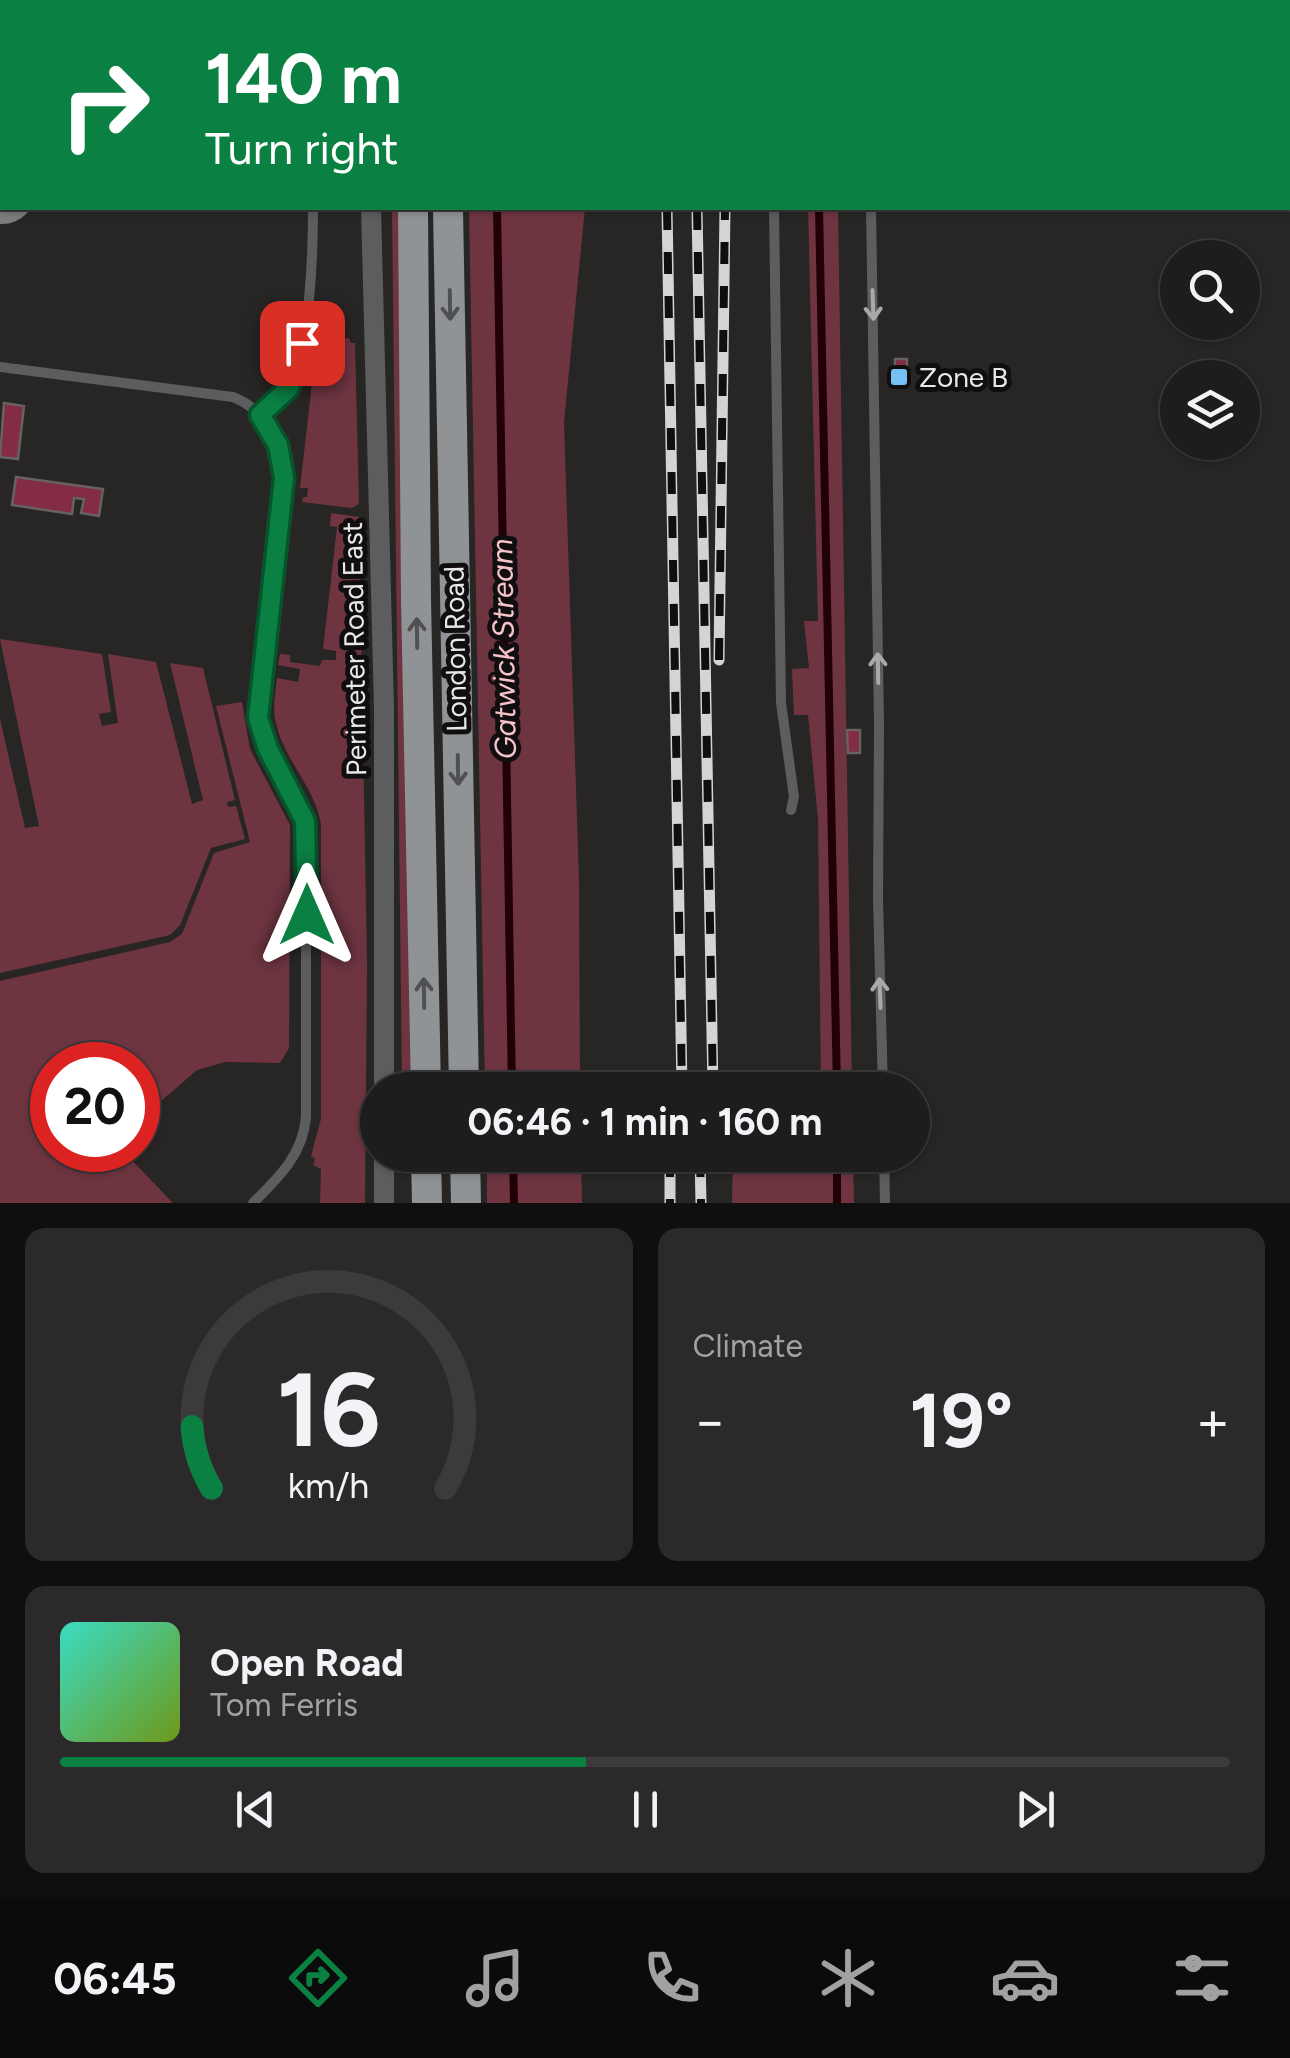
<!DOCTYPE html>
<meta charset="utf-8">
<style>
body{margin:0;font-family:Figtree,sans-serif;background:#2b2929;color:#f1f3f6;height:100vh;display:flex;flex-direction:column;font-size:38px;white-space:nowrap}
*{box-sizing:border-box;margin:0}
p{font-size:32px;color:#a1a1a3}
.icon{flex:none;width:55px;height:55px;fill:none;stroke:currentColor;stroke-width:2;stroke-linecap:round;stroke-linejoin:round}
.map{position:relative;height:1203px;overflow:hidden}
.side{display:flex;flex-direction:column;gap:25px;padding:25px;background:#100f0f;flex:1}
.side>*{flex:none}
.hud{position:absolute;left:0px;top:0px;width:1290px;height:210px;box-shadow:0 2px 8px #0004,0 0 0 2px #3c3a3b;background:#0b8043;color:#fff;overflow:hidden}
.controls{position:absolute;left:1160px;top:240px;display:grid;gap:20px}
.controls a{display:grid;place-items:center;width:100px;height:100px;border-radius:50%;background:#1e1c1c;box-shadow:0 2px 8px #0004,0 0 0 2px #3c3a3b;font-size:50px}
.speed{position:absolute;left:30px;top:1042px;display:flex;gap:20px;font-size:50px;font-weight:700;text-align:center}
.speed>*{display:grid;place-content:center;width:130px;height:130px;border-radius:50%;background:#1e1c1c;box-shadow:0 2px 8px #0004,0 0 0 2px #3c3a3b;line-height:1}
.speed .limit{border:15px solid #d22;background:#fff;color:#111}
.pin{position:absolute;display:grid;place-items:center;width:85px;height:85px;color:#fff;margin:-42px;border-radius:20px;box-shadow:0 5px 15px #0006}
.me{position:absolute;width:110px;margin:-55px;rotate:0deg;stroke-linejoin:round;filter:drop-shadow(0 0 8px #0008)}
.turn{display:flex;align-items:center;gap:35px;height:210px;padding:0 40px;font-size:45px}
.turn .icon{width:130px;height:130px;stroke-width:2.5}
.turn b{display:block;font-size:70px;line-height:85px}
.big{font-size:75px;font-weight:700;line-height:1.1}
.side .card{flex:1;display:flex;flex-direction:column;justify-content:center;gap:15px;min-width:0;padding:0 35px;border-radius:20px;background:#2b2929}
.side .dial{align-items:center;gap:0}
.dial svg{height:260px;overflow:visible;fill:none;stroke:#3c3a3b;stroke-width:7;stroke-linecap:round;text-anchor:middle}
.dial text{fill:#f1f3f6;stroke:none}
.song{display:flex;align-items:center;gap:30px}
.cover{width:120px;height:120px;border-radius:15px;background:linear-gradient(135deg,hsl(170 70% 55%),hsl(80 70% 35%))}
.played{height:10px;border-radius:5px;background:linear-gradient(90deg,#0b8043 45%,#3c3a3b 45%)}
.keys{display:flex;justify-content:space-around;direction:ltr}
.heat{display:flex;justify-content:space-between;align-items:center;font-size:55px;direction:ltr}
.side .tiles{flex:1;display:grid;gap:25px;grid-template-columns:1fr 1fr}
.card:last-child{grid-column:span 2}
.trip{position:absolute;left:360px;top:1072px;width:570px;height:100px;border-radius:50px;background:#1e1c1c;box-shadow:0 2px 8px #0004,0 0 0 2px #3c3a3b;font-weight:700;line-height:100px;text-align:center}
.tabs{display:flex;height:160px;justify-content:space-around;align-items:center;background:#0c0b0b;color:#a1a1a3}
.tabs .icon{width:70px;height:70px}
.tabs .on{color:#0b8043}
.tabs b{font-size:45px;color:#f1f3f6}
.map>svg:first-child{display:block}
.green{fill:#6e3541}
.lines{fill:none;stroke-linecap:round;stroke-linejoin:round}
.stream{stroke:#220007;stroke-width:8}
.taxiway{stroke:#7f7c7c;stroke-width:68}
.building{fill:#842c43;stroke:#666263;stroke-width:2.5}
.lane{stroke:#5b5d5e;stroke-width:10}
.street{stroke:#5b5d5e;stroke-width:20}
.primary{stroke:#909395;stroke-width:30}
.rail-casing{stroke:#d6d3d4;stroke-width:11}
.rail{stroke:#100e0f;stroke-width:8;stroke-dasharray:22;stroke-linecap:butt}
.oneway{stroke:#505052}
.oneway2{stroke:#aaa9aa}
.route-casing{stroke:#07532c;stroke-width:25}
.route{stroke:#0b8043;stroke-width:18}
.poi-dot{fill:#76c0f7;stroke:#100e0f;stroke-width:4}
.labels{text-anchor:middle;stroke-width:10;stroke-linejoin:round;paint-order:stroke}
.poi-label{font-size:28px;fill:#eae7e8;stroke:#100e0f;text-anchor:start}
.street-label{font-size:28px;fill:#eae7e8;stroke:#100e0f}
.water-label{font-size:30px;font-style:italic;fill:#f7c3cb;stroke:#100e0f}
</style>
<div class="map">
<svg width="1290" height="1203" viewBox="0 0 1290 1203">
<rect width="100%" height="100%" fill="#282525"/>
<!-- green -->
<path class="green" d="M392,208H403L417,1090H402Z
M469,208H585L564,422L579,881L580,1090H485Z
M808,208H838L852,1090H821L818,819L808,715H794L792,669L809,668L804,621H818Z
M349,338L351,343H355L359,504L352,508L302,502L303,497H307L308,488H300L316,348L328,349L329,342Z
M331,513L359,517L367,962L365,1203H320L321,1169L313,1165L315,1159L311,1156L321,1119V824C315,788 286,762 277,727C272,711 275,695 277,678L298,682L300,669L278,665L280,654L290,655V662L320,666L322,660H336V651L323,649L337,527L330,526Z
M0,639L102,654L111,712L99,714L102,726L118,723L108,654L156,662L192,804L203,800L170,663L203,668L235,800L227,802L228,807L236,806L245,839L211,848L180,925L170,935L0,973V719L25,828L39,826Z
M242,702L250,749L290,825L289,1048L280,1063L225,1062L197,1070L138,1121V1065H52V1150H122L173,1203H0V981L170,942L182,934L214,853L250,842L216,706Z
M487,1155H581L582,1203H487Z
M733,1155H853L854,1203H732Z"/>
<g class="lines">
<!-- stream -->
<path class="stream" d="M493,0V2
M815,0V2
M497,208L512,1090
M819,208L837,1090
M513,1155L514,1203
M837,1155V1203"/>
<!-- taxiway -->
<path class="taxiway" d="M0,190H2"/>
</g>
<!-- building -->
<path class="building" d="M895,359H907V381L895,382Z
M4,403L24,406L18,459L0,457Z
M16,477L103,489L99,516L81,513L84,499L74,498L72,514L12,505Z
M847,730H860V753H848Z"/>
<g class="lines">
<!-- lane -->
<path class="lane" d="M288,0L289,2
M868,0V2
M0,86H2
M774,208L781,703L794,797L791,810
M871,208L879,724L878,899L883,1090
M0,367L233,397C271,412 286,453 284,491L258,718C264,759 298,788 306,828V1117C303,1155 278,1178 253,1203
M260,415C270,407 281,399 289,388C310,355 313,249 313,208
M884,1155L885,1203"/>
<!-- street -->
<path class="street" d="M367,0V2
M371,208L384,708V1090
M384,1203V1155"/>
<!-- primary -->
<path class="primary" d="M412,0V2
M445,0V2
M413,208L416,599L426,1090
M448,208L464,1090
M426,1155L427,1203
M465,1155L466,1203"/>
<defs>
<path id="rail" d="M662,0L663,2
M694,0V2
M723,0V2
M667,208L682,1090
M697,208L713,1090
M719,660L725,208
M670,1155V1203
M700,1155L701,1203"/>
</defs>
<!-- rail casing -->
<use href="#rail" class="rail-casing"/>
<!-- rail -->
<use href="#rail" class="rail"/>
</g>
<!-- one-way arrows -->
<defs><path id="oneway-shaft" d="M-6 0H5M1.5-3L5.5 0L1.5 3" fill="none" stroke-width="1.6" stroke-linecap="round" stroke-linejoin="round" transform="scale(2.5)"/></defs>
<g class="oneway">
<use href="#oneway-shaft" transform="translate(450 305) rotate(89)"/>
<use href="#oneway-shaft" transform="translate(417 633) rotate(-91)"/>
<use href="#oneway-shaft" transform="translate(458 770) rotate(89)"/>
<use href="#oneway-shaft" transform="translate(424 993) rotate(-91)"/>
</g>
<g class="oneway2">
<use href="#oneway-shaft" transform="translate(873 305) rotate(88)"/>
<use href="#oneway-shaft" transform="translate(878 668) rotate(-91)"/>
<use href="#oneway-shaft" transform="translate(880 993) rotate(-92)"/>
</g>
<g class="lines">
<defs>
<path id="route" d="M302,343L289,388L260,415L278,445L284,478L258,718L268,749L305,821L307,915"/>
</defs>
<!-- route casing -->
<use href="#route" class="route-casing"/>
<!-- route -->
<use href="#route" class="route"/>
</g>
<!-- markers -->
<rect class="poi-dot" x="889" y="367" width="20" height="20" rx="5"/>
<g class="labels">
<!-- poi labels -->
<g class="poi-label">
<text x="919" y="387">Zone B</text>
</g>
<!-- street labels -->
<g class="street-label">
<text transform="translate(354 649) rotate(-91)" y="10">Perimeter Road East</text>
<text transform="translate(455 649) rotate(-91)" y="10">London Road</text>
</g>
<!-- water labels -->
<g class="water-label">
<text transform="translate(504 649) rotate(-91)" y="10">Gatwick Stream</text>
</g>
</g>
</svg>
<div class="controls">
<a><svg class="icon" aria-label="search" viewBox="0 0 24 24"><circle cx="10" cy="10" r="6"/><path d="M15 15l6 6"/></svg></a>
<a><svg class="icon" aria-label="layers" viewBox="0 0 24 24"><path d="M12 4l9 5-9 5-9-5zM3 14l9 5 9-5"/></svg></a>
</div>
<div class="speed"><div class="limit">20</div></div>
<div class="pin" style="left:302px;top:343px;background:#d93025"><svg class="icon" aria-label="arrive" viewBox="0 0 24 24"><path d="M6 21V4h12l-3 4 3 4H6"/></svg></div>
<svg class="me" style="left:307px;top:915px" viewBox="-20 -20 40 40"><path d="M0-17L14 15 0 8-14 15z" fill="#0b8043" stroke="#fff" stroke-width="4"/></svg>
<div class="trip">06:46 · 1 min · 160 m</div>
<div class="hud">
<div class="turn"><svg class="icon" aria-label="right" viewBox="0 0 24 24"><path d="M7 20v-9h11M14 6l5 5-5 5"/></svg><div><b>140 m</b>Turn right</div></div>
</div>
</div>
<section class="side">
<div class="tiles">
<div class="card dial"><svg viewBox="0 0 100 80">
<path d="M14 69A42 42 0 1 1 86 69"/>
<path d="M14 69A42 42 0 0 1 8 50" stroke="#0b8043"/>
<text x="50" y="56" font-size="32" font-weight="700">16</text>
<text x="50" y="72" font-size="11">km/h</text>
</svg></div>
<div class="card"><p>Climate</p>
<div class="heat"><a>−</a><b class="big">19°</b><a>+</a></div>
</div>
<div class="card">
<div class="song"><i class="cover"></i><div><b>Open Road</b><p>Tom Ferris</p></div></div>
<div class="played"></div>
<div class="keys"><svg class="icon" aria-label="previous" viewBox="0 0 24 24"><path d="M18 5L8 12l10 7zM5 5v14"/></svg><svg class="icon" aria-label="pause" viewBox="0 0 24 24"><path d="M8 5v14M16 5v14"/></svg><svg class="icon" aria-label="next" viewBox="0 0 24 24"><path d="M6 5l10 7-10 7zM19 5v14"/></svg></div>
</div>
</div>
</section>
<nav class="tabs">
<b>06:45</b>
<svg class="icon on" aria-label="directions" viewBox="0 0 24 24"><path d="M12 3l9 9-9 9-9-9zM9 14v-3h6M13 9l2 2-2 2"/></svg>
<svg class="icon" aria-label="music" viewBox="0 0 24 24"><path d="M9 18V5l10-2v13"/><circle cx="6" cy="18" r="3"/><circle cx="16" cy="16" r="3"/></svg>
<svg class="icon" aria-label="phone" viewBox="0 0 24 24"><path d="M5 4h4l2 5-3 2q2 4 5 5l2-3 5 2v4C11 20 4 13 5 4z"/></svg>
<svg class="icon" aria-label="climate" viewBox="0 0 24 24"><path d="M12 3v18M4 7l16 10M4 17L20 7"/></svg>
<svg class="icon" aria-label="car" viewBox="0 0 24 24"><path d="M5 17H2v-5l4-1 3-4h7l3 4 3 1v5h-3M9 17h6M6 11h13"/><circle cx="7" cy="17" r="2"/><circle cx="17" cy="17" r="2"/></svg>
<svg class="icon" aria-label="filters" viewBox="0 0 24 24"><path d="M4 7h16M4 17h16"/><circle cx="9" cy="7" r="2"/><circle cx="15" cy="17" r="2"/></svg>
</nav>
